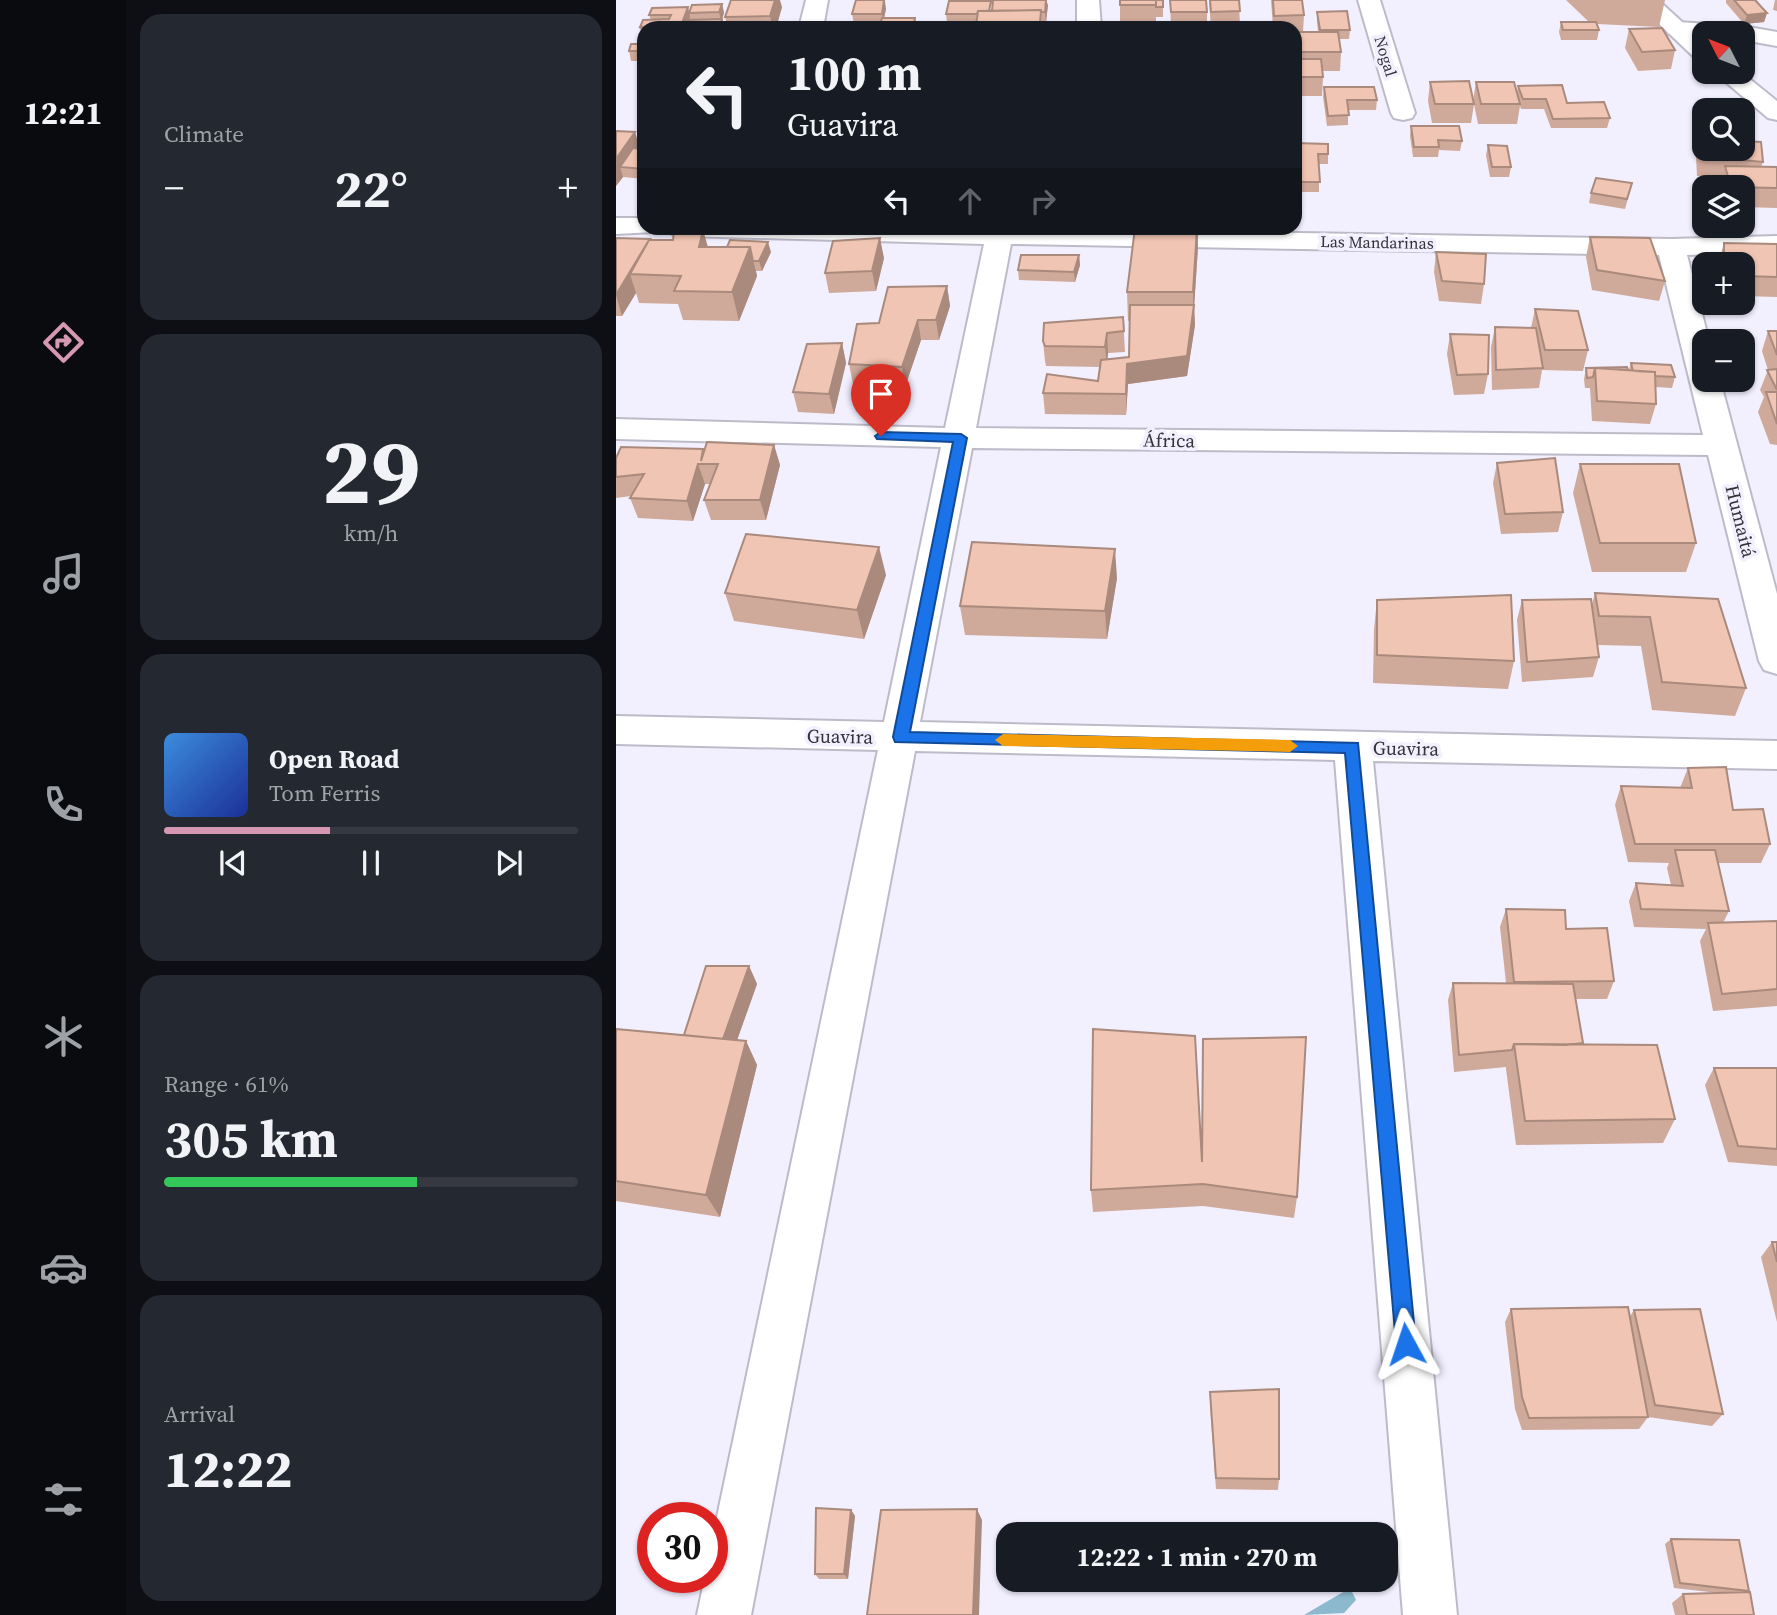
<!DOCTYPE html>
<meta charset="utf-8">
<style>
body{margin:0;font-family:"Source Serif 4",serif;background:#242831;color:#f1f3f6;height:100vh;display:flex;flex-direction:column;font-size:26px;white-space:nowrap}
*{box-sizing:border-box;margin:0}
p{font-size:23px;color:#9ea1a6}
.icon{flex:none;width:38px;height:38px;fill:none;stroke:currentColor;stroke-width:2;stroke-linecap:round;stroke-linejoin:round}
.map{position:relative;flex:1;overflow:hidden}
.side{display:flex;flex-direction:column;gap:14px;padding:14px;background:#0d0f14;width:490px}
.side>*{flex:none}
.hud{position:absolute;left:21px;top:21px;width:665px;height:214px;border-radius:21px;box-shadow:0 2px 5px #0004;background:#171b24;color:#f1f3f6;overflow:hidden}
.needle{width:46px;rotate:312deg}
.tools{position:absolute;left:1076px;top:21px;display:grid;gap:14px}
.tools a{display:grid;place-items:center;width:63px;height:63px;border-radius:14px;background:#171b24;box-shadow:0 2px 5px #0004;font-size:35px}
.speed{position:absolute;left:21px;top:1502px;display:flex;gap:14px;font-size:35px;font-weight:700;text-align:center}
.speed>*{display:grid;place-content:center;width:91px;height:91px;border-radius:50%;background:#171b24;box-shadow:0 2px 5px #0004;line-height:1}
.speed .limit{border:10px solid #d22;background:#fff;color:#111}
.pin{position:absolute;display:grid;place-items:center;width:60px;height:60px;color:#fff;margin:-72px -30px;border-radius:50% 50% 50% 0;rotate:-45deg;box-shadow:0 0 7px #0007}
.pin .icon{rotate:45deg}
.me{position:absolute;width:77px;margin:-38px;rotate:355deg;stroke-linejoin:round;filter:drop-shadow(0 0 5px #0008)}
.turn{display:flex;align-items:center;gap:24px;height:147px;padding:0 35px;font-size:32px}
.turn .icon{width:91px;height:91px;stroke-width:2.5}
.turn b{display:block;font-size:49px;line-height:60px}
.lanes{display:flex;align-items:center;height:66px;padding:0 35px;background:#0003;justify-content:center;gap:35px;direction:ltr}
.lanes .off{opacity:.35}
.big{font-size:52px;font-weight:700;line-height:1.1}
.side .widget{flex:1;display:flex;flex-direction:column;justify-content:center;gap:10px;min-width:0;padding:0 24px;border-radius:21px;background:#242831}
.side .dial{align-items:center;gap:0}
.dial b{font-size:91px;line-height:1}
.song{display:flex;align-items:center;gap:21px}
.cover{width:84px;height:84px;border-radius:10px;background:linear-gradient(135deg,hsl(210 70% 55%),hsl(230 70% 35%))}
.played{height:7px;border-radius:4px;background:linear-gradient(90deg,#d697b2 40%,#363941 40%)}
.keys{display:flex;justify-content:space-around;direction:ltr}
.heat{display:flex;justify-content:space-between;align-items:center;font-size:38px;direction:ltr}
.charge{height:10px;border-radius:5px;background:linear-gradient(90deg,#34c759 61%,#363941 0)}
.trip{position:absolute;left:380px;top:1522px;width:402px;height:70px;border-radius:21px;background:#171b24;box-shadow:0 2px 5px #0004;font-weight:700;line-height:70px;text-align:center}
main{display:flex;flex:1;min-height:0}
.tab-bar{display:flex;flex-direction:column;width:126px;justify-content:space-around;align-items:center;background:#090b0e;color:#9ea1a6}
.tab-bar .icon{width:49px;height:49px}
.tab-bar .on{color:#d697b2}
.tab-bar b{font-size:32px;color:#f1f3f6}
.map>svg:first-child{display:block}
.water{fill:#8cb9cd}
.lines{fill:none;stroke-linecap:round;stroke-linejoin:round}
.minor-casing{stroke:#bdbbc9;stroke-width:4}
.major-casing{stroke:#bdbbc9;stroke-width:4}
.minor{fill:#fff;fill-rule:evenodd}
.major{fill:#fff;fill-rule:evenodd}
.wall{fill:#cfa99a}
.shaded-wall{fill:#a98a7d}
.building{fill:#f1c5b3;stroke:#a98a7d;stroke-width:2}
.route{fill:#1a73e8;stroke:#114b97;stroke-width:2}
.slow{fill:#f59e0b}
.labels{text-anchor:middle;stroke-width:7;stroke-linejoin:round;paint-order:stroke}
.far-street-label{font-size:16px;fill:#333238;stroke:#f2efff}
.street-label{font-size:19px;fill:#333238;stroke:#f2efff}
</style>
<main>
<nav class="tab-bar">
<b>12:21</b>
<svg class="icon on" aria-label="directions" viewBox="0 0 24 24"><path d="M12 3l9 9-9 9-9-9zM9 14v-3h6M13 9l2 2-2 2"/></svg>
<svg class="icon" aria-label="music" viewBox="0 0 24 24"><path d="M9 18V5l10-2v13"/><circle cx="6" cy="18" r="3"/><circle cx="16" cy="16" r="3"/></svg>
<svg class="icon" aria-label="phone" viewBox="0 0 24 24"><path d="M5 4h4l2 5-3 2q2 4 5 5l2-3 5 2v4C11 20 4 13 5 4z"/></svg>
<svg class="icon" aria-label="climate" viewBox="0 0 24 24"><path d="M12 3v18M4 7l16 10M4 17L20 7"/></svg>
<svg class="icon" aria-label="car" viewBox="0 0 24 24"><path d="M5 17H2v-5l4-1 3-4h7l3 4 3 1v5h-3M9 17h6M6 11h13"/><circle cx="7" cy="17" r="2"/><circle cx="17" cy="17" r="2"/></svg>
<svg class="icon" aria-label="filters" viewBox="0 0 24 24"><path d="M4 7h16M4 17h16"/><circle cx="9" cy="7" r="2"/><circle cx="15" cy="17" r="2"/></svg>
</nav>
<section class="side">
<div class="widget"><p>Climate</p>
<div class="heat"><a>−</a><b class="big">22°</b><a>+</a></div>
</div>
<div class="widget dial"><b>29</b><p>km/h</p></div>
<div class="widget">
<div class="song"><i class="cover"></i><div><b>Open Road</b><p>Tom Ferris</p></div></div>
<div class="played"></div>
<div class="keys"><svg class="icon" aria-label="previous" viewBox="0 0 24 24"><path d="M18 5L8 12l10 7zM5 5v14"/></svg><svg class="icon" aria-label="pause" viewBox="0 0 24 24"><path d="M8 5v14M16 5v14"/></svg><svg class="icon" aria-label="next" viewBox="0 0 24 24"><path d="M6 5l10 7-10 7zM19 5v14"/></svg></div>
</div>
<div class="widget"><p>Range · 61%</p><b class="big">305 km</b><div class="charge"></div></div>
<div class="widget"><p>Arrival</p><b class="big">12:22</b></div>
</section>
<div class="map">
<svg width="1161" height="1615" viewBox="0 0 1161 1615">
<rect width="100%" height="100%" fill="#f2efff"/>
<!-- water -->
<path class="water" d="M734,1588L740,1600L728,1613L688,1615Z"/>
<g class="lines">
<defs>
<path id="minor" d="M190,0H212L207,28H183Z
M461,0H483L485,28H461Z
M742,0H764L799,113L796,118L787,120L778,118L775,113Z
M1061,22L1127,26L1161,32V46L1127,40V33H1088V38L1053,34L1049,29L1053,24Z
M0,218H28V228H40L38,232L0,234Z
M52,228H370L1055,239L1161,236V252L1071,255L1093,341H1088V380H1104L1161,594V674L1148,670L1143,661L1092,455L356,448L304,722L1161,741V769L757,761L841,1615H787L719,760L299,751L135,1615H81L89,1577H96V1541L262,750L0,744V716L268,722L325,447L0,439V419L329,428L368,244L66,236L56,234ZM395,244L1043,255L1087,435L360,428Z"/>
<path id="major" d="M1018,0H1042L1088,42V61L1080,59Z
M1098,72H1125L1161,101V120L1152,118Z"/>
</defs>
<!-- minor casing -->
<use href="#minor" class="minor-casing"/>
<!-- major casing -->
<use href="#major" class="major-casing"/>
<!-- minor -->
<use href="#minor" class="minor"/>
<!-- major -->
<use href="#major" class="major"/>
</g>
<!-- wall -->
<path class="wall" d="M269,0L270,9L268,18H299L301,28L265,23L238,24L236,14Z
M504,0H547V17H540V22L504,24Z
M554,0L591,12V28H555Z
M593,0H623L624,28H595Z
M655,0H686L688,15L687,32H702L701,21V12L734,30L733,39H723L725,52L724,71H706L707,77L706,96H679V28H657Z
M950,0H1049L1043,27L981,24L983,30L981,40H945L943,32L945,22H973Z
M1110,0H1139L1151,13L1148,22L1128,24L1110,3Z
M1159,0H1161V11L1157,10Z
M106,4L108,13L106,19L108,28H71L72,23L70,28H28V37H27L24,27L27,20H35L33,15L36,8L72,7L73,13L76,5Z
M432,5L430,22H426V28H361L360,23H331L330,14L375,11Z
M166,7L160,28H112L109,17Z
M1013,29L1059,50L1055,69L1022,71L1009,48Z
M28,44V61H15L13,51Z
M814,82L857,101L860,82L901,93L902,86L994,118L991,128H935L928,109H905L904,106L901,124H862L858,104L855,123H816L812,101Z
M708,87L761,100L760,110H732V125L711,126L707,97Z
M795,126L846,141L844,151L823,150L822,157H797L794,136Z
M1087,126L1147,162L1145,167H1161V208L1127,207V187H1104L1105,178L1081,176L1080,157Z
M0,131L24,149H28V179L7,177L0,186Z
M679,143L712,154V164H703V192H679Z
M872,145L895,167L893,177H874L870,155Z
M1016,183L1009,209L973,203L975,193Z
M519,228H582V247L578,305L579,325L571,376L512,384L510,415L429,414L427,393L482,381L484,367L430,366L429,361L427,341L507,317L509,352L492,353L491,360L513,357V321H512L511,292Z
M87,230L92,247L155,252L146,271H140L141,276L123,321L67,320L62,304L23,303L20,293L6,316H0V238L35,240H57Z
M974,237L1049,281L1043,301L976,290L970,257Z
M1108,243L1161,244V297L1127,296V264H1102Z
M820,252L868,284L865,304L823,301L818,272Z
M463,255L464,265L459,282L403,280L402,270Z
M268,258L260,291L213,293L209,273Z
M331,286L334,306L323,340H305L289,387L237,384L233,364L263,323Z
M919,309L972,350L967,371L926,370L923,388L876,390L875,347L879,327L915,328Z
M1152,331H1161V445L1154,444L1142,412L1148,397L1144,390L1152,370L1146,351Z
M834,334L872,374L868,394L838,395L831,354Z
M226,343L230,363L218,414L182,412L177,392Z
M1015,363L1059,377L1056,388L1039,387L1040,404L1034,424L976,421L974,388H969L968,379L970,368L1013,370Z
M158,445L164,465L150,520H95L88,500L94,484H89L77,521L22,518L14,498L15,496L0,498V458L87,449L88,452Z
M881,463L947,512L942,532L885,534L877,483Z
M964,464L1080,543L1070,572H976L957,493Z
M270,575L248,639L118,621L109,593Z
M501,578L491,639L349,635L344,606Z
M979,593L1102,599L1130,688L1119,716L1036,710L1025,646L981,645L983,657L977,677L906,682L901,620L906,600L976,604Z
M761,600L898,661L892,689L757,683L758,629Z
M1072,768L1154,844L1145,863H1102L1113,911L1107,923L1161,921V1006L1097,1011L1084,941L1090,929L1018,927L1013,901L1020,883L1055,885L1051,868L1053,863L1012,862L999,805L1005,786L1064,788Z
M890,909L950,929L998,981L991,999H960L967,1043L966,1045L1059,1119L1047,1143L900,1145L890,1069V1067L838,1072L832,1000L837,983H890L884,927Z
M133,966L141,984L121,1040L130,1041L141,1065L104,1217L0,1201V1029L68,1035Z
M1098,1068H1161V1166L1112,1162L1089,1085Z
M586,1162L681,1197L678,1218L587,1206L477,1212L475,1190Z
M1156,1242H1161V1322L1145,1257Z
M895,1309L1014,1316L1018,1310L1107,1414L1096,1426L1032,1417L1023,1429L906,1430L899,1409L889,1322Z
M594,1392L663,1479L662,1490L600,1489L594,1405Z
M235,1510L239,1516L232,1579H203L199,1574Z
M1055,1539L1133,1591L1138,1615H1059L1056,1603L1067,1594L1102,1593L1058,1588L1049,1544Z"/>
<!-- shaded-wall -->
<path class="shaded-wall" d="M159,0H164L166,7L160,28H157L154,16Z
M268,0L270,9L267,23L266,14Z
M430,0L432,5L430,22L429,12Z
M106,4L108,13L106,19L108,28H104V27L105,21L103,12Z
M72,7L74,17L70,28H28V37H27L24,27L66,23Z
M1151,13L1148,22L1128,24L1131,15Z
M19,132L25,152L4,167L7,177L0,186V159Z
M581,228L582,247L578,309V305L579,325L571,376L512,384L510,415V394L511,364L577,314V292Z
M87,230L95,259L83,247Z
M264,238L268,258L260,291L256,271Z
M34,239L14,274L20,293L6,316L0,295Z
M152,242L155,252L146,271L143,261Z
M134,247L141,276L123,321L116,292Z
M463,255L464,265L459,282L458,272Z
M331,286L334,306L323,340L320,320Z
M302,320L305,340L289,387L286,367Z
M491,333L492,353L491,367L489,347Z
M226,343L230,363L218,414L213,394Z
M158,445L164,465L150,520L144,500Z
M82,464L89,484L77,521L71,501Z
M263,547L270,575L248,639L241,610Z
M499,549L501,578L491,639L489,611Z
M133,966L141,984L114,1060L106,1043Z
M130,1041L141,1065L104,1217L90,1195Z
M361,1509L366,1520L363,1615H357Z
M235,1510L239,1516L232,1579L228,1574Z"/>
<!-- building -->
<path class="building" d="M115,0H159L154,16L109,17Z
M240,0H268L266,14H236Z
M377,0H430L429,12H425V10L376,11Z
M504,0H540V5H504Z
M540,0H547V7H540Z
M554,0H590L591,12H555Z
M594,0H623L624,11L595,12Z
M657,0H686L688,15L658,16Z
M1118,0H1139L1151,13L1131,15Z
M333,1H375L373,11H362L361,14H330Z
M106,4L103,12L73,13L76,5Z
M72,7L66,23L24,27L27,20L53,19L55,15H33L36,8Z
M425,10L424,23L360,25L362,11Z
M731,11L734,30H704L701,12Z
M266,18H299L297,28H263Z
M106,19L104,27L71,28L73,20Z
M550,22L551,28H511L512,23Z
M945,22H980L983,30H947Z
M1046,28L1059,50L1026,52L1013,29Z
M679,32H722L725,52H679Z
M15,44H28V51H13Z
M679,59H705L707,77H679Z
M853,81L858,104H819L814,82Z
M860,82H898L904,104H865Z
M946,85L951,103L988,102L994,118L937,119L930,99H907L902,86Z
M708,87H758L761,100H731L733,115L712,116Z
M795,126H843L846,141L822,140L823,147H798Z
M1087,126H1088V137H1086Z
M0,131L19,132L0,159Z
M1085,137H1088V149H1127V141L1145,142L1147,162L1086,156Z
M679,143L712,144V154H702L704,182H679Z
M872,145L891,146L895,167H876Z
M17,148L28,149V169L4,167Z
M1109,166L1161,167V188L1115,187Z
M980,178L1016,183L1011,199L975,193Z
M519,228H581L577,292H511Z
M87,230L83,247H134L116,292L58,291L65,276L14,274L33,240H57L58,231Z
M974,237L1034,238L1049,281L981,270Z
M0,238L34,239L33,240L0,295Z
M264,238L256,271L209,273L217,241Z
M114,240L152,242L143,261H137L134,247H111Z
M1108,243L1161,244V277L1127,276V264H1108Z
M820,252L870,254L868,284L826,281Z
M405,255H463L458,272L402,270Z
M331,286L320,320H302L286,367L233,364L241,324L263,323L272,287Z
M514,305H578L571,356L511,364L510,394L427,393L431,374L482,381L485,360L513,357Z
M919,309L962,311L972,350H929Z
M507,317L508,331L491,333L489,347L429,346L427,341L428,323Z
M879,327L920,328L927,368L880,370Z
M1152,331H1161V355Z
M834,334L873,335L872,374L841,375Z
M226,343L213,394L177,392L191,344Z
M1015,363L1055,365L1059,377L1039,376V372L1017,371Z
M1011,367L1012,370L979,368L977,377L971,378L970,368Z
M979,368L1039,372L1040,404L981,401Z
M1161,369V390L1151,370Z
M1150,392H1161V424Z
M91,442L158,445L144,500H88L102,464H82L71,501L14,498L28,474L0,477V458L5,447L87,449L85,461Z
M939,458L947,512L889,514L881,463Z
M964,464H1063L1080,543H984Z
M130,534L263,547L241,610L109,593Z
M356,542L499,549L489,611L344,606Z
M979,593L1102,599L1130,688L1046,682L1034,617L983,616Z
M895,595L898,661L761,655V600Z
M975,599L983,657L911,662L906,600Z
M1110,767L1117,810L1147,809L1154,844H1019L1005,786L1076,788L1072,768Z
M1059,850H1099L1113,911L1025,909L1020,883L1067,886Z
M890,909L949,910L950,929L991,928L998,981L898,982Z
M1161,921V989L1106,994L1092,923Z
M90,966H133L107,1039L68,1035Z
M837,983L957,984L967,1043L950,1045L898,1044L896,1050L843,1055Z
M0,1029L130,1041L90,1195L0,1181Z
M477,1029L579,1036L586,1162L587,1039L690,1037L681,1197L587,1184L475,1190Z
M898,1044L1041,1045L1059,1119L909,1121Z
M1098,1068H1161V1149L1122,1146Z
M1156,1242H1161V1262Z
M1012,1307L1032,1417L913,1418L906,1397L895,1309Z
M1084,1309L1107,1414L1039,1405L1018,1310Z
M663,1389V1479L600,1478L594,1392Z
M200,1508L235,1510L228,1574H199Z
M361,1509L357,1615H251L265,1510Z
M1055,1539L1123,1540L1133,1591L1064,1583Z
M1134,1592L1138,1615H1071L1067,1594Z"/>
<!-- route -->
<path class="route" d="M265,432L345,434L351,438L294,732L742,743L800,1344L797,1351L790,1354L783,1351L780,1344L729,753L279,742L277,737L337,442L261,439L259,436Z"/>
<!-- slow -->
<path class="slow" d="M387,734L674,740L682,746L674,752L387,746L379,740Z"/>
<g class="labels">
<!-- far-street labels -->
<g class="far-street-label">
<text transform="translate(770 56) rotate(73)" y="6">Nogal</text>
<text transform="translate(761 242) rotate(1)" y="6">Las Mandarinas</text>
</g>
<!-- street labels -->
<g class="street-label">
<text transform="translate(553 440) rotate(1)" y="7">África</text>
<text transform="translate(1125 521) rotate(76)" y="7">Humaitá</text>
<text transform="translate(224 736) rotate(1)" y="7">Guavira</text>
<text transform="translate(790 748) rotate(1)" y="7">Guavira</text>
</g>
</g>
</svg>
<div class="tools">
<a><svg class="needle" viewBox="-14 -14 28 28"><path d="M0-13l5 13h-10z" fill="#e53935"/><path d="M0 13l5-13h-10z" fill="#9ea1a6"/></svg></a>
<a><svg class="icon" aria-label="search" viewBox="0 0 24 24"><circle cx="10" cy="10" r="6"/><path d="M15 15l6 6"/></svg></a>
<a><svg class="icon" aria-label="layers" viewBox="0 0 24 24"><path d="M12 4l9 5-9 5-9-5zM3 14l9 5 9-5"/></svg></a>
<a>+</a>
<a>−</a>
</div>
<div class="speed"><div class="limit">30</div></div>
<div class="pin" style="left:265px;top:436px;background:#d93025"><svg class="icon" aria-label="arrive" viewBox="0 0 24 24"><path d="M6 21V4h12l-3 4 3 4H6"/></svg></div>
<svg class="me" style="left:790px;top:1344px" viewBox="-20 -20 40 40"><path d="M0-17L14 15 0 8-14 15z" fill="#1a73e8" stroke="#fff" stroke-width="4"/></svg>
<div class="trip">12:22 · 1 min · 270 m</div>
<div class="hud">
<div class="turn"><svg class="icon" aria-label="left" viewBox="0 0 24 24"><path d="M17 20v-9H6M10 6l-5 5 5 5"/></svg><div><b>100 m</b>Guavira</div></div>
<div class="lanes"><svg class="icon" aria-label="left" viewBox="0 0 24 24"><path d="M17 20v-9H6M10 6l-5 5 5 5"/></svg><svg class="icon off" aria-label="ahead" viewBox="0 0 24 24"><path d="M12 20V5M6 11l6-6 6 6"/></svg><svg class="icon off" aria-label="right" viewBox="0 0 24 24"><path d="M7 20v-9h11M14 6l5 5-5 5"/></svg></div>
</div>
</div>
</main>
